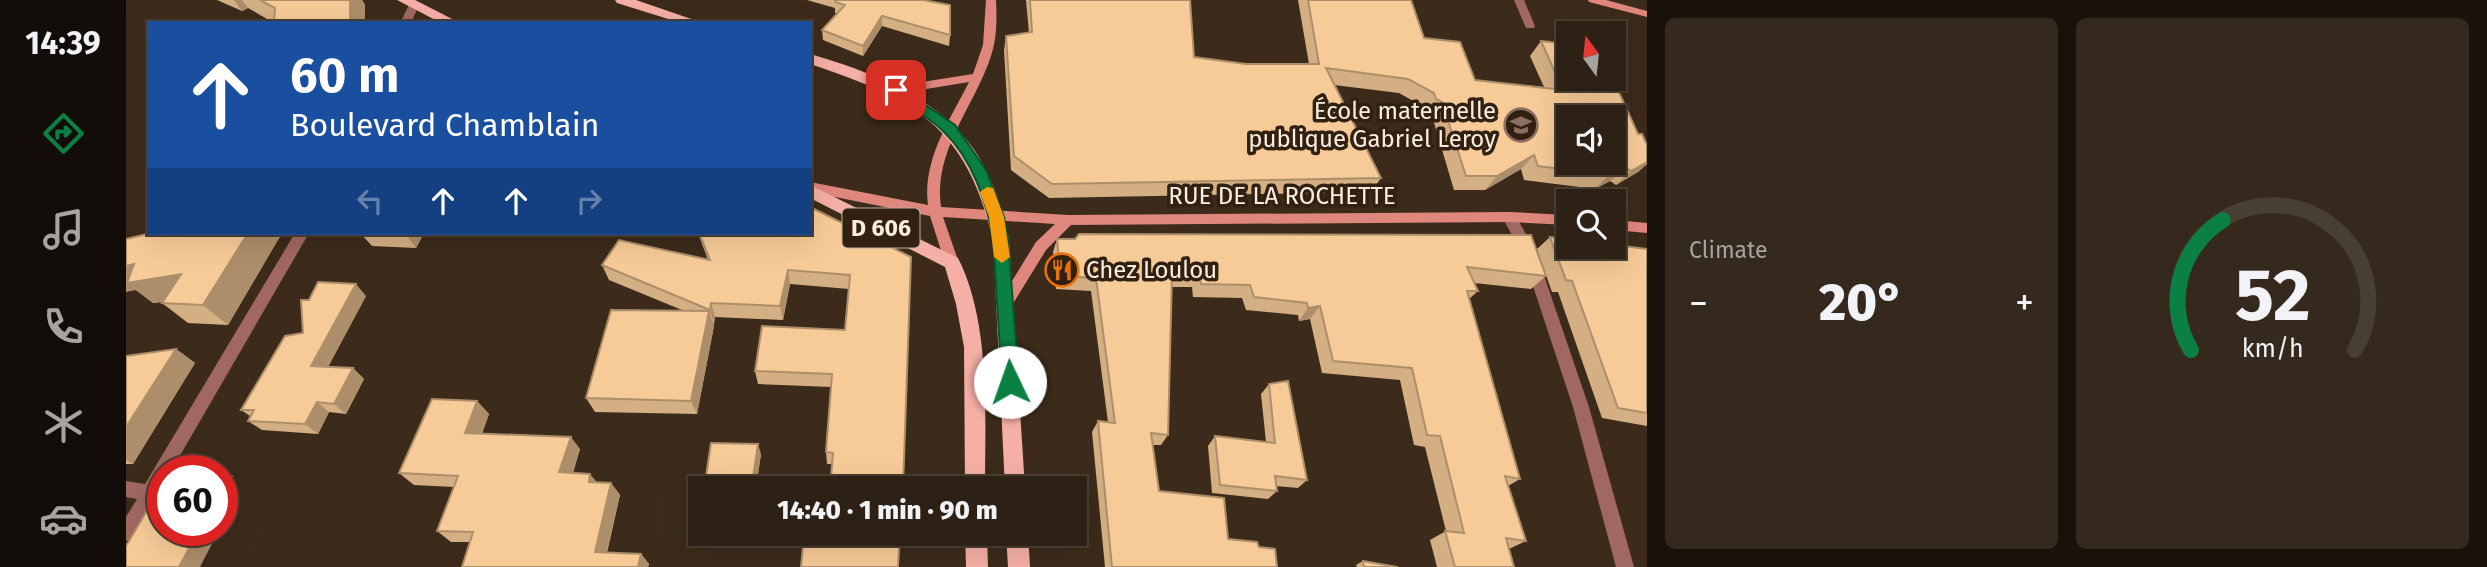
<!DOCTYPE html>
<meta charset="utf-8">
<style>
body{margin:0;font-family:"Fira Sans",sans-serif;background:#35281d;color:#f1f3f6;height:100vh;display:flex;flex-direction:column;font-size:26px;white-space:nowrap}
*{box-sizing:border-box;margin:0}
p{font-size:23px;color:#a7a3a0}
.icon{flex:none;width:38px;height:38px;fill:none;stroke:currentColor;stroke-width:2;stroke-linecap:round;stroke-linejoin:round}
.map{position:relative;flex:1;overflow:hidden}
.details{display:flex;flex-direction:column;gap:18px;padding:18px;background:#19120b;width:840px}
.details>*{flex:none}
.banner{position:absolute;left:21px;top:21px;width:665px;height:214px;border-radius:0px;box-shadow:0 7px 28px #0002,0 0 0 2px #483e34;background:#1a4fa0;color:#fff;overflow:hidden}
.needle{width:46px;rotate:345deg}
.tools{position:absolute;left:1430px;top:21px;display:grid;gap:14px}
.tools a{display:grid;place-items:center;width:70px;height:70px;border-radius:0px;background:#2d2014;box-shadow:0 7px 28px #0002,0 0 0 2px #483e34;font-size:35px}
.speed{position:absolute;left:21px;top:455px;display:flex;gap:14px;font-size:35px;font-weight:700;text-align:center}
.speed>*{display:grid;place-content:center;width:91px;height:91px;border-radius:50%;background:#2d2014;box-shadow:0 7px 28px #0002,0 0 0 2px #483e34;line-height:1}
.speed .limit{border:10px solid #d22;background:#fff;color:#111}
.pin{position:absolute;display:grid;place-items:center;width:60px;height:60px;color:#fff;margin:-30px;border-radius:14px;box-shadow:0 4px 10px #0006}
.me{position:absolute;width:77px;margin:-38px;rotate:357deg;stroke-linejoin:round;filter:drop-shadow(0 0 5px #0008)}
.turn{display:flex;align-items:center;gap:24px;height:147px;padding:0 28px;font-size:32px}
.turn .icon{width:91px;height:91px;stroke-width:2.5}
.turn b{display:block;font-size:49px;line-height:60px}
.lanes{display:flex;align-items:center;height:66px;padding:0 28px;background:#0003;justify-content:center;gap:35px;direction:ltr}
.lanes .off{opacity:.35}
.big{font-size:52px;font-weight:800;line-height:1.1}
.details .tile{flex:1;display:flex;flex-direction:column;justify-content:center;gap:10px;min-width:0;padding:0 24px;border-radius:10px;background:#35281d}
.details .dial{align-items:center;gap:0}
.dial svg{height:182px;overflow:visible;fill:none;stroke:#483e34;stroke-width:7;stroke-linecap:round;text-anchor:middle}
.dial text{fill:#f1f3f6;stroke:none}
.heat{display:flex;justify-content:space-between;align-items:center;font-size:38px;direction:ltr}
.details .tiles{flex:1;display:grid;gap:18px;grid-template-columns:repeat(2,1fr)}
.trip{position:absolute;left:562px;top:476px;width:399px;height:70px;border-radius:0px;background:#2d2014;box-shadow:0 7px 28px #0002,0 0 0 2px #483e34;font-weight:800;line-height:70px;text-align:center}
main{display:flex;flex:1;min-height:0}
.dock{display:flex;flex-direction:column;width:126px;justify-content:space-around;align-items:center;background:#120d08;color:#a7a3a0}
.dock .icon{width:49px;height:49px}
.dock .active{color:#0b8043}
.dock b{font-size:32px;color:#f1f3f6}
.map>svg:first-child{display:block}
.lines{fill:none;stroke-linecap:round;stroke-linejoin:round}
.service{fill:#a06861;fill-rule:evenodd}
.minor{fill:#a06861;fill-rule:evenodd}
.secondary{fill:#e0877d;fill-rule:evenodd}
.primary{fill:#f5afa6;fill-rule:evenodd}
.wall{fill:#d4af83}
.shaded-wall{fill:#ad8e6a}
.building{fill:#f7cb98;stroke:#ad8e6a;stroke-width:2;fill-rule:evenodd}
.route{fill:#0b8043;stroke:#07532c;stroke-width:2}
.slow{fill:#f59e0b}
.labels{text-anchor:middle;stroke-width:7;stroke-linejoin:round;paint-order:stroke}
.shield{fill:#322110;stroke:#bdb0a3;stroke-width:2}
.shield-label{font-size:23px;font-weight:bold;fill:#f9ede2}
.poi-label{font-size:24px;fill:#f9ede2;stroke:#322110;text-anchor:end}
.street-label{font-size:24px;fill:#f9ede2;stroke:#322110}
</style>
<main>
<nav class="dock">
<b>14:39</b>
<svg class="icon active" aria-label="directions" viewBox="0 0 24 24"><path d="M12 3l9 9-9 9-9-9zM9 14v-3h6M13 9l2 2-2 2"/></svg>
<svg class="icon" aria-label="music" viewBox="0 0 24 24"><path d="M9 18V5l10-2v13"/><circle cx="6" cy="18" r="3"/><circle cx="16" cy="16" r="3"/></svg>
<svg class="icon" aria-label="phone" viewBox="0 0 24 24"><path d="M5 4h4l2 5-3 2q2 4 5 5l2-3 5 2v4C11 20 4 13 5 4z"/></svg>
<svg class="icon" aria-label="climate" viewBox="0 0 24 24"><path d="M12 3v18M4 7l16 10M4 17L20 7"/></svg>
<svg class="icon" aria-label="car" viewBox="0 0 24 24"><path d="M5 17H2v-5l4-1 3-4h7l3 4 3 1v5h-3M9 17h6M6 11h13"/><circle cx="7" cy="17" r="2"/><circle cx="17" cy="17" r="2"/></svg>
</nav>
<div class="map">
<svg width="1521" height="567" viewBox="0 0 1521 567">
<rect width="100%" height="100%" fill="#3c2b1a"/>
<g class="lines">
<!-- service -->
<path class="service" d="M1388,0H1398L1409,26L1408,28H1400Z
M1383,212L1388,213L1410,252L1463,407L1508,567H1490L1447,407L1396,253L1376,217Z"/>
<!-- minor -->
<path class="minor" d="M288,2L293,5L285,23H274L284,3Z
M169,233H183L45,471H37V486L6,539L0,541V517L11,499L0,497V481L19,484Z"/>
<!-- secondary -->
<path class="secondary" d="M860,0H870C871,20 871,40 864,59C847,108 807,152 815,207L942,215L1383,212L1442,215V225L1383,222L945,225L920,250L885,307H875L873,303L875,299L910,242L929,224L817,217L833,263L831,267H821L819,263L804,216L684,192V182L802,205C796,160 824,120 843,82L770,94L764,90L770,86L847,74L857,45Z
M1462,0H1480L1521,11V17L1463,2Z
M1488,220L1521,223V233L1488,230Z"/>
<!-- primary -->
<path class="primary" d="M271,0H289L334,23H315Z
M489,0H510L577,23H555L491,3Z
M684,54C750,73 827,103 859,168C871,191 877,214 883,239L899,488H879L867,239C840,126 789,99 684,64Z
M684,185L832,258C865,323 859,417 859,488H839L838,347L830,304L819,267L684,198Z
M839,534H861L862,567H840Z
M880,534H902L904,567H882Z"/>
</g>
<!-- wall -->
<path class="wall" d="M91,0H236L239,5V23H148L122,8L116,11Z
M681,0H797L824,35L823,46L756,26L737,56L697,40L696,30L711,13H709V8Z
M900,0H1064L1068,57L1120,64H1183L1172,0H1285L1298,38L1349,80L1418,87L1404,56L1415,41L1512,134L1521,145V164L1512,172L1490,185L1484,181L1469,189L1398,180L1395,169L1359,190H1328L1306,116L1300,114L1298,107L1273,93L1208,85L1255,178L1245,192L923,198L885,170L878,50L880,36L903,33Z
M25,233H156L102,325L62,323L36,303L37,302L27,303L10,290Z
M234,233H298L290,248L246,246Z
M572,233H684L785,257L706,464H701L700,452L705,387L632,384L629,371L719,330L723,289L664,284L657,320L589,317L588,324L587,323L588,326L571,414L469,412L460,398L556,310L483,280L476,265L582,260Z
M1405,235L1420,276L1405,289L1348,283L1352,291L1343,299L1394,479L1382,486L1400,541L1383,549L1388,567H1311L1304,540L1320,531L1299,447L1288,445L1274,380L1196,373L1184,319L1173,321L1172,315L1120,310L1116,298L1067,297L1066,287H1045L1042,435L1035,445H1026L1033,491L1102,539L1133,547L1151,567H979L966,432L972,421L982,422L965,291L930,289L927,252L931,239H949Z
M1424,237L1521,249V426L1476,418L1432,292H1426L1411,249Z
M240,296L202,367L227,368L238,379L220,414L203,412L192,434L136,430L122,421L124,416L115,410L177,333L183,300Z
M50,349L69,363L7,464H0V356Z
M1143,384L1181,480L1172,488L1150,486L1151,491L1142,499L1086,493L1082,446L1089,436L1140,442L1135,394Z
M351,401L363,414L356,433L454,449L447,473L471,482L485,483L494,495L481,553L515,554L523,564L522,567H336L344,542H325L311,531L328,487L288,485L273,473Z
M635,454L630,488H581L579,483Z
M1237,561L1272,567H1231L1230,565Z"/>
<!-- shaded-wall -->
<path class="shaded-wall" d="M108,0H116L122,8L116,11Z
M224,0H236L239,5V23H224Z
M756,16V26L737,56V46Z
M1408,155L1395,169L1359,190L1371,176Z
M1521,162V164L1512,172L1490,185L1505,171Z
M1499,167L1484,181L1469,189L1483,175Z
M122,233H156L102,325L77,305Z
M279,233H298L290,248Z
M8,264L55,274L80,294L27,303L10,290L0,292V266Z
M662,270L664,284L657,320L654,306Z
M230,284L240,296L197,376L185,366Z
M585,303L589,317L588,324L584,310Z
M1194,306L1184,319L1173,321L1182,308Z
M583,311L588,326L571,414L565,401Z
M50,349L69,363L7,464L0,460V427Z
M227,368L238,379L220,414L208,404Z
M351,401L363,414L352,446L339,433Z
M191,402L203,412L192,434L179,424Z
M445,437L454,449L443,484L433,472Z
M632,444L635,454L630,488H627L626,485Z
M93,467L108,476L96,497V471H91Z
M464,474L474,486L463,482Z
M485,483L494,495L478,562L469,552Z
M60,530H78L77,532L89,538L74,567H53Z
M515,554L523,564L522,567H512Z"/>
<!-- building -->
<path class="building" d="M134,0H224V23H148L149,8Z
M709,0H797L824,5V35L756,16L737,46L696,30L719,5L709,2Z
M904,0H1064L1068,57L1120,64H1193L1182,0H1285L1298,38L1334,42L1349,80L1437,90L1415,41L1442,44V79H1487L1512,134H1516L1521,145V162L1505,171L1499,167L1483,175L1412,166L1408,155L1371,176H1340L1316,102L1310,99L1308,93L1282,79L1200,68L1255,178L926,184L888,156L880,36L906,32ZM1442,117H1488V163H1442Z
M684,207L785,257L777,488H704L707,453L700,452L706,374L629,371L636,326L719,330L724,275L662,270L654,306L585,303L584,310L476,265L493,240L584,260L573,233H684Z
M25,233H122L77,305L36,303L55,274L1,283L8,264L0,266V239Z
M953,234L1405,235L1420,276L1341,267L1352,291H1341L1394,479L1379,476L1400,541L1380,538L1388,567H1329L1319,531L1338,533L1314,436L1301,435L1286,368L1207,361L1194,306L1182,308L1181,303L1128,297L1124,285L1075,284L1073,274H1046L1042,435L1025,433L1033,491L1098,498L1102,539L1131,542L1133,547L1149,549L1151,567H986L972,421L989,423L970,278L934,276L931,239H949Z
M1424,237L1442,239V247H1488V245L1521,249V413L1492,408L1446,281L1440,280Z
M192,282L230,284L185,366L227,368L208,404L191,402L179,424L122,421L128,410H115L159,336L177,333L175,300H183Z
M485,310L583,311L565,401L460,398Z
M50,349L0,427V356Z
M1162,381L1181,480L1149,476L1151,491L1094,485L1089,436L1149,443L1143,384Z
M306,399L351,401L339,433L445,437L433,472L464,474L463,482L485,483L469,552L515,554L512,567H336L347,532L311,531L332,476L273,473Z
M585,443L632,444L626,485L579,483Z
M48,465L93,467L91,471H44Z
M37,483V530H73L53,567H0V546Z
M701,534H774L772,567H675L677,546H700Z
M1237,561L1271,567H1272H1238Z"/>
<!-- route -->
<path class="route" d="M770,85L829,125L860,170L878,217L882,239L893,382L890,388L884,390L878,388L876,382L867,239C861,202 846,159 818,132C803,117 782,105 765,93V87Z"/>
<!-- slow -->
<path class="slow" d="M861,187L867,188L878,217L884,257L876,263L868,257L863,217L854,192Z"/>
<!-- icons -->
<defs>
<symbol id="school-ring" viewBox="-11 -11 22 22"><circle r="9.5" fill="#322110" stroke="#8d6e63" stroke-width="1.5"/><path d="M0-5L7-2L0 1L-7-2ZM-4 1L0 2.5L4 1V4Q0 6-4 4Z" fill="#8d6e63"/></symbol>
<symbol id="restaurant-ring" viewBox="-11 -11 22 22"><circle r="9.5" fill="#322110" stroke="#e8710a" stroke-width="1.5"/><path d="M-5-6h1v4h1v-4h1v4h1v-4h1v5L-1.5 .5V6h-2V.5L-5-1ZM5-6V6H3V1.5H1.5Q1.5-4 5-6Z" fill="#e8710a"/></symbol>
</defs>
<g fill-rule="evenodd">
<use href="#school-ring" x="1376" y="106" width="38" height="38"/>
<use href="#restaurant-ring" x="917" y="251" width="38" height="38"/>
</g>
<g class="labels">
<!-- shield labels -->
<rect class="shield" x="716.5" y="208.5" width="77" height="39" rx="5"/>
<g class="shield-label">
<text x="755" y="236">D 606</text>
</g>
<!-- poi labels -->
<g class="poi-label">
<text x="1370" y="119">École maternelle<tspan x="1370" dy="28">publique Gabriel Leroy</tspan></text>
<text x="960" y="278" text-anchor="start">Chez Loulou</text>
</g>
<!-- street labels -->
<g class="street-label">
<text x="1156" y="204">RUE DE LA ROCHETTE</text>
</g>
</g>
</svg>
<div class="tools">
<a><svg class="needle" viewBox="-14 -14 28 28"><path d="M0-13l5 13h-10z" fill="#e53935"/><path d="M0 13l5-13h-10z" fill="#a7a3a0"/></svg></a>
<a><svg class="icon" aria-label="sound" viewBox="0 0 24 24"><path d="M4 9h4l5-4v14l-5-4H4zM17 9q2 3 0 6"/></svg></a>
<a><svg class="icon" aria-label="search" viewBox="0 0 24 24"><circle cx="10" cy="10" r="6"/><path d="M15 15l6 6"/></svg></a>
</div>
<div class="speed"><div class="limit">60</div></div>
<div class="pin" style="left:770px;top:90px;background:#d93025"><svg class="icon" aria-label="arrive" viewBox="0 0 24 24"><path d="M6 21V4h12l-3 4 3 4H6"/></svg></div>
<svg class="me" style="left:884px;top:382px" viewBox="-20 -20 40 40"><circle r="19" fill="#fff"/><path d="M0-13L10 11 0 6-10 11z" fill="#0b8043"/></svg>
<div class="trip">14:40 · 1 min · 90 m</div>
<div class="banner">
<div class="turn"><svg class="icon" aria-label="ahead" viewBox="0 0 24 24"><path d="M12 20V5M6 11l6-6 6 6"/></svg><div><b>60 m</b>Boulevard Chamblain</div></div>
<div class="lanes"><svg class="icon off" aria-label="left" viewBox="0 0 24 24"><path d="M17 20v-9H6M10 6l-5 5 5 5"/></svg><svg class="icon" aria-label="ahead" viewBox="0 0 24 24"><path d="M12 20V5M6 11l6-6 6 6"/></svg><svg class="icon" aria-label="ahead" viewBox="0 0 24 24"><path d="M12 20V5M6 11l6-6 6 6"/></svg><svg class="icon off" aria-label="right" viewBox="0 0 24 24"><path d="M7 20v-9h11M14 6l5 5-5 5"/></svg></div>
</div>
</div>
<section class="details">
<div class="tiles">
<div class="tile"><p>Climate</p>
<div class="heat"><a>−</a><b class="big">20°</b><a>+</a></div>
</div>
<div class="tile dial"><svg viewBox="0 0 100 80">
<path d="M14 69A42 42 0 1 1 86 69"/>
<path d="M14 69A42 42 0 0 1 28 12" stroke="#0b8043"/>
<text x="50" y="56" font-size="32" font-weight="700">52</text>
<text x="50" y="72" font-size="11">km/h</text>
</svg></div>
</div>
</section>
</main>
